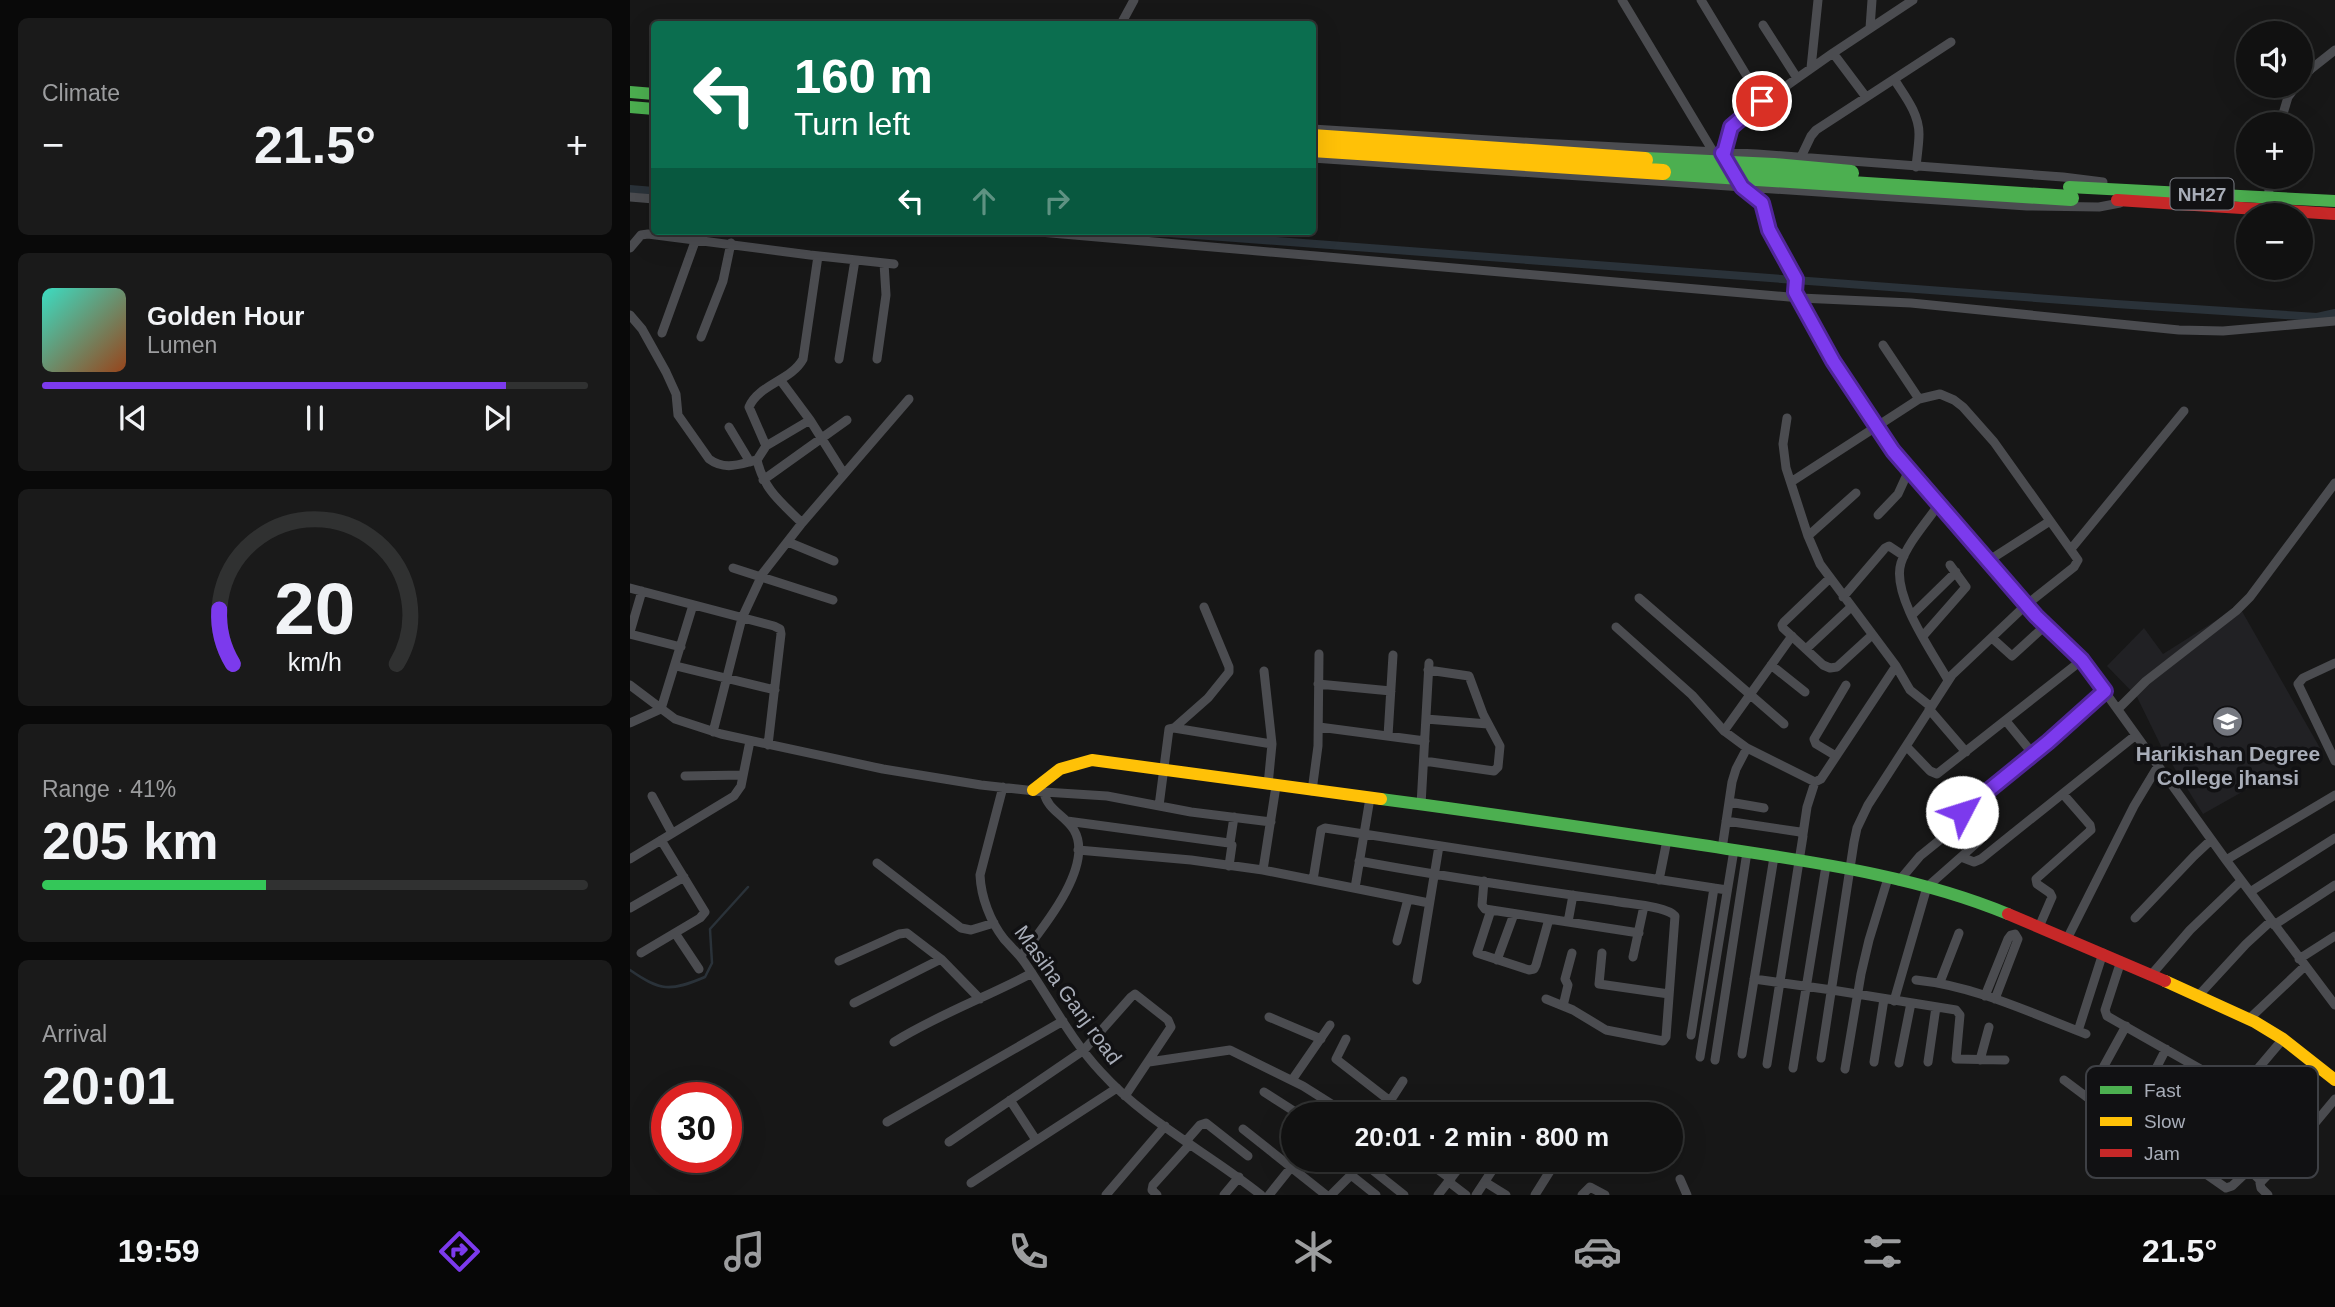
<!DOCTYPE html>
<meta charset="utf-8">
<style>
body{margin:0;font-family:Arial,sans-serif;background:#1a1a1a;color:#f1f3f6;height:100vh;display:flex;flex-direction:column;font-size:26px;white-space:nowrap}
*{box-sizing:border-box;margin:0}
p{font-size:23px;color:#9c9d9f}
.icon{flex:none;width:38px;height:38px;fill:none;stroke:currentColor;stroke-width:2;stroke-linecap:round;stroke-linejoin:round}
.map{position:relative;flex:1;overflow:hidden}
.details{display:flex;flex-direction:column;gap:18px;padding:18px;background:#090909;width:630px}
.details>*{flex:none}
.hud{position:absolute;left:21px;top:21px;width:665px;height:214px;border-radius:7px;box-shadow:0 7px 28px #0002,0 0 0 2px #303131;background:#0b6e4f;color:#fff;overflow:hidden}
.tools{position:absolute;left:1606px;top:21px;display:grid;gap:14px}
.tools a{display:grid;place-items:center;width:77px;height:77px;border-radius:50%;background:#111;box-shadow:0 7px 28px #0002,0 0 0 2px #303131;font-size:35px}
.speed{position:absolute;left:21px;top:1082px;display:flex;gap:14px;font-size:35px;font-weight:700;text-align:center}
.speed>*{display:grid;place-content:center;width:91px;height:91px;border-radius:50%;background:#111;box-shadow:0 7px 28px #0002,0 0 0 2px #303131;line-height:1}
.speed .limit{border:10px solid #d22;background:#fff;color:#111}
.pin{position:absolute;display:grid;place-items:center;width:60px;height:60px;color:#fff;margin:-30px;border:4px solid #fff;border-radius:50%;box-shadow:0 2px 7px #0007}
.me{position:absolute;width:77px;margin:-38px;rotate:50deg;stroke-linejoin:round;filter:drop-shadow(0 0 5px #0008)}
.turn{display:flex;align-items:center;gap:24px;height:147px;padding:0 28px;font-size:32px}
.turn .icon{width:91px;height:91px;stroke-width:2.5}
.turn b{display:block;font-size:49px;line-height:60px}
.lanes{display:flex;align-items:center;height:66px;padding:0 28px;background:#0003;justify-content:center;gap:35px;direction:ltr}
.lanes .off{opacity:.35}
.big{font-size:52px;font-weight:700;line-height:1.1}
.details .card{flex:1;display:flex;flex-direction:column;justify-content:center;gap:10px;min-width:0;padding:0 24px;border-radius:10px;background:#1a1a1a}
.details .dial{align-items:center;gap:0}
.dial svg{height:182px;overflow:visible;fill:none;stroke:#303131;stroke-width:7;stroke-linecap:round;text-anchor:middle}
.dial text{fill:#f1f3f6;stroke:none}
.song{display:flex;align-items:center;gap:21px}
.cover{width:84px;height:84px;border-radius:10px;background:linear-gradient(135deg,hsl(170 70% 55%),hsl(20 70% 35%))}
.played{height:7px;border-radius:4px;background:linear-gradient(90deg,#7c3aed 85%,#303131 85%)}
.keys{display:flex;justify-content:space-around;direction:ltr}
.heat{display:flex;justify-content:space-between;align-items:center;font-size:38px;direction:ltr}
.charge{height:10px;border-radius:5px;background:linear-gradient(90deg,#34c759 41%,#303131 0)}
.trip{position:absolute;left:651px;top:1102px;width:402px;height:70px;border-radius:35px;background:#111;box-shadow:0 7px 28px #0002,0 0 0 2px #303131;font-weight:700;line-height:70px;text-align:center}
.tab-bar{display:flex;height:112px;justify-content:space-around;align-items:center;background:#070707;color:#9c9d9f}
.tab-bar .icon{width:49px;height:49px}
.tab-bar .current{color:#7c3aed}
.tab-bar b{font-size:32px;color:#f1f3f6}
main{display:flex;flex:1;min-height:0}
.map>svg:first-child{display:block}
.built{fill:#212124}
.lines{fill:none;stroke-linecap:round;stroke-linejoin:round}
.stream{stroke:#2a3239;stroke-width:2.5}
.canal{stroke:#2a3239;stroke-width:8}
.street{stroke:#4b4c50;stroke-width:9}
.fast{stroke:#4caf50;stroke-width:12}
.slow{stroke:#ffc107;stroke-width:12}
.jam{stroke:#c62828;stroke-width:12}
.fast-bridge{stroke:#4caf50;stroke-width:16}
.slow-bridge{stroke:#ffc107;stroke-width:16}
.route-casing{stroke:#51269a;stroke-width:18}
.route{stroke:#7c3aed;stroke-width:12}
.labels{text-anchor:middle;stroke-width:7;stroke-linejoin:round;paint-order:stroke}
.shield{fill:#111113;stroke:#7b7e86;stroke-width:2}
.shield-label{font-size:19px;font-weight:bold;fill:#a8adb8}
.poi-label{font-size:21px;font-weight:bold;fill:#a8adb8;stroke:#111113}
.street-label{font-size:21px;fill:#a8adb8;stroke:#111113}
.key{fill:#111113;stroke:#3e4045;stroke-width:2}
.key-label{font-size:19px;fill:#a8adb8}
</style>
<main>
<section class="details">
<div class="card"><p>Climate</p>
<div class="heat"><a>−</a><b class="big">21.5°</b><a>+</a></div>
</div>
<div class="card">
<div class="song"><i class="cover"></i><div><b>Golden Hour</b><p>Lumen</p></div></div>
<div class="played"></div>
<div class="keys"><svg class="icon" aria-label="previous" viewBox="0 0 24 24"><path d="M18 5L8 12l10 7zM5 5v14"/></svg><svg class="icon" aria-label="pause" viewBox="0 0 24 24"><path d="M8 5v14M16 5v14"/></svg><svg class="icon" aria-label="next" viewBox="0 0 24 24"><path d="M6 5l10 7-10 7zM19 5v14"/></svg></div>
</div>
<div class="card dial"><svg viewBox="0 0 100 80">
<path d="M14 69A42 42 0 1 1 86 69"/>
<path d="M14 69A42 42 0 0 1 8 45" stroke="#7c3aed"/>
<text x="50" y="56" font-size="32" font-weight="700">20</text>
<text x="50" y="72" font-size="11">km/h</text>
</svg></div>
<div class="card"><p>Range · 41%</p><b class="big">205 km</b><div class="charge"></div></div>
<div class="card"><p>Arrival</p><b class="big">20:01</b></div>
</section>
<div class="map">
<svg width="1705" height="1195" viewBox="0 0 1705 1195">
<rect width="100%" height="100%" fill="#171717"/>
<!-- built -->
<path class="built" d="M1609,606L1690,748L1573,814L1532,748L1507,697L1477,666L1514,628L1533,654Z"/>
<g class="lines">
<!-- stream -->
<path class="stream" d="M0,970C30,991 40,992 75,977L82,963L80,929L118,887"/>
<!-- canal -->
<path class="canal" d="M0,189L24,191
M512,231L1486,304L1687,317L1705,313"/>
<!-- street -->
<path class="street" d="M992,0L1084,153
M1071,0L1132,101
M491,24L504,0
M1133,25L1167,78
M1240,28L1242,0
M1203,53L1236,97
M1181,68L1188,0
M1264,79C1274,95 1289,113 1289,134C1289,144 1287,156 1286,167
M1671,79L1681,69L1705,50
M1650,124L1658,97L1666,86
M682,129L909,143L1127,154L1433,177L1473,182
M1094,153C1097,140 1099,130 1108,120L1203,53L1283,0
M682,158L1397,206L1469,207L1490,203
M1170,159L1181,136L1186,130L1321,42
M1105,176L1112,187L1132,203L1138,230L1165,279V292L1203,361L1263,451L1406,616L1452,660L1596,860L1705,1005
M0,197L24,199
M1638,197L1641,177
M398,231L1170,298L1281,303L1549,330L1593,331L1705,321
M0,248L11,235L18,234L180,255L264,264
M0,315L12,329L36,372L46,394L48,415L79,459C95,471 110,464 127,460
M32,333L66,239
M71,337L93,281L101,243
M1253,345L1289,399
M209,359L225,260
M247,359L256,295L254,263
M151,381L180,420L214,474
M1157,418L1153,444L1156,468L1178,536L1190,564L1266,666L1280,690L1300,706
M99,427L120,462
M136,446L180,420
M133,480L217,420
M1161,482L1289,399L1310,394L1324,400L1333,407L1364,442L1448,560L1444,567L1396,605L1322,675L1238,805L1227,828L1224,842L1191,1058
M1309,504C1297,522 1278,542 1271,563C1261,594 1302,652 1318,680
M1248,515L1268,494L1279,470
M172,523C151,502 134,490 127,460L136,446L119,407C129,384 161,381 173,359L188,256
M1178,536L1226,493
M158,542L204,561
M1441,549L1554,411
M1358,561L1420,521
M103,568L203,600
M1200,578L1154,622L1152,625L1153,628L1193,665L1200,668L1207,667L1242,635
M0,588L144,626L150,629L151,634L138,745
M1213,597L1255,548L1259,546L1274,556
M1009,598L1154,724
M1282,615L1326,572
M986,627L1062,695L1094,731L1117,748L1185,782L1191,779L1266,666
M0,632L12,591
M0,634L51,647
M1293,636L1336,587L1320,565
M1362,638L1382,656L1416,625
M1176,649L1221,607
M1705,663L1673,678L1668,684L1705,761
M1141,665L1175,692
M46,666L145,690
M634,671L642,744L638,785
M688,684L761,691
M0,685L45,719L91,734L253,769L351,785L414,792C417,810 435,815 444,830C465,866 412,929 391,956
M1299,709L1336,752
M1488,709L1516,681L1606,611L1620,597L1705,483
M796,719L858,724
M1376,721L1403,754
M0,723L31,709L63,605
M689,727L795,741
M544,728L578,698L599,672V667L574,607
M1094,731L1162,636
M83,732L112,618L133,573L172,523L279,399
M758,736L763,655
M1277,747L1300,771L1307,774L1452,660
M1206,756L1186,744L1184,739L1216,685
M794,761L864,771L868,767L870,746L853,714L839,676L798,670
M55,776L113,775
M373,787L350,875C351,897 360,921 374,939C381,947 389,954 395,963C420,999 441,1040 471,1072C516,1122 579,1153 631,1195
M682,791L688,746L689,654
M414,792L477,796L561,812L641,822
M22,796L42,833
M1099,802L1134,808
M791,805L799,663
M529,806L539,729L544,728L642,744
M437,821L599,843L602,845L599,866
M1096,821L1170,832L1173,836L1137,1064
M1173,834L1177,807L1185,782
M600,843L604,817
M1092,849L1102,782L1106,769L1117,748
M448,850L561,860L633,870L799,903
M1331,857L1344,862L1351,859L1506,735
M0,859L104,796L111,786L120,741
M1596,860L1705,795
M729,861C814,877 899,889 984,901C998,904 1036,906 1045,916L1036,1037L1033,1041L976,1030L943,1010L916,999
M247,863L331,928L341,930L364,923
M633,870L646,786
M683,880L691,830L695,828L1097,890
M1029,880L1037,840
M854,881L852,905L855,909L1009,933
M1269,881L1290,856L1332,822V814L1334,810L1417,742L1474,691
M725,888L740,798
M1620,892L1705,838
M0,908L54,877
M861,910L847,953L899,970L904,969L906,965L919,919
M1505,918L1564,856L1581,840
M938,922L943,895
M1644,925L1705,885
M1409,927L1422,897L1420,893L1407,884L1406,879L1461,830L1460,825L1433,794
M45,933L69,969
M1437,939L1504,806L1528,766
M767,941L778,899
M11,953L70,918L75,912L31,840
M972,953L969,984L1039,994
M1003,957L1014,906
M1669,959L1705,936
M867,960L884,914
M209,961L269,934L277,933L311,959L350,999
M1491,961L1475,1010L1477,1016L1609,1091
M1522,974L1560,930L1611,881
M1124,979L1202,990L1326,1010L1330,1015L1326,1059L1375,1060
M787,980L809,846
M1286,980C1345,986 1401,1013 1456,1034
M1310,982L1329,933
M1569,995L1616,944L1641,921
M1355,996L1378,939L1381,935L1385,934L1388,939L1365,999
M1264,1001L1297,887L1349,841
M224,1003L311,959
M933,1006L938,985L935,979L942,953
M639,1017L691,1039
M1619,1019L1675,966
M1448,1031L1473,953
M1061,1035L1084,888
M716,1039L706,1059L760,1101
M264,1042C307,1015 357,997 402,973
M1112,1054L1144,857
M1070,1057L1104,850
M1085,1060L1117,852
M1350,1060L1359,1027
M519,1062L600,1050L673,1086L719,1115
M1244,1062L1254,999
M1298,1062L1306,1007
M1269,1063L1281,1003
M1163,1068L1196,866
M1215,1069L1231,974L1239,940L1258,878
M1469,1075L1514,1097L1515,1101L1513,1117L1540,1139
M662,1080L700,1025
M1434,1080L1474,1110L1491,1130L1529,1152L1576,1174L1596,1188L1602,1186L1620,1169
M634,1092L670,1115
M1512,1096L1536,1049
M1458,1098L1469,1075L1496,1026
M380,1100L406,1140
M759,1103L776,1115
M1604,1103L1645,1129
M751,1115L773,1081
M257,1122L433,1021
M613,1129L696,1195
M556,1141L570,1125L576,1123L618,1156
M319,1142L454,1050L501,997L505,994L538,1020L541,1027L495,1096
M1532,1153L1579,1073
M730,1160L774,1195
M795,1160L821,1179
M1050,1179L1057,1195
M1631,1181L1592,1144L1589,1137L1609,1091L1653,1039
M819,1182L836,1195
M855,1182L876,1195
M341,1183L487,1088
M476,1195L535,1126
M527,1195L522,1190L523,1185L560,1144
M594,1195L609,1177
M639,1195L667,1160
M701,1195L721,1175L746,1195
M808,1195L835,1160
M846,1195L869,1160
M905,1195L920,1171
M952,1195L960,1187L975,1195
M1638,1195L1631,1188L1630,1183L1671,1140L1705,1099"/>
<!-- fast -->
<path class="fast" d="M0,92L24,94
M0,107L24,109
M1439,187L1705,201
M751,799C858,813 965,829 1072,845C1174,861 1282,874 1378,914"/>
<!-- slow -->
<path class="slow" d="M403,790L430,769L462,760L751,799
M1535,981L1625,1022L1653,1039L1705,1080"/>
<!-- jam -->
<path class="jam" d="M1487,200L1705,214
M1378,914L1535,981"/>
<!-- fast-bridge -->
<path class="fast-bridge" d="M1015,160L1144,166L1221,173
M1033,172L1441,198"/>
<!-- slow-bridge -->
<path class="slow-bridge" d="M682,137L1015,160
M682,149L1033,172"/>
</g>
<g class="lines">
<defs>
<path id="route" d="M1132,101L1101,127L1094,153H1092L1112,187L1132,203L1139,230L1166,279L1165,292L1203,361L1263,451L1406,616L1452,660L1475,691L1418,742L1332,812"/>
</defs>
<!-- route casing -->
<use href="#route" class="route-casing"/>
<!-- route -->
<use href="#route" class="route"/>
</g>
<!-- icons -->
<defs>
<symbol id="university-disc" viewBox="-11 -11 22 22"><circle r="9.5" fill="#757880" stroke="#111113"/><path d="M0-5L7-2L0 1L-7-2ZM-4 1L0 2.5L4 1V4Q0 6-4 4Z" fill="#fff"/></symbol>
</defs>
<g fill-rule="evenodd">
<use href="#university-disc" x="1580" y="704" width="35" height="35"/>
</g>
<g class="labels">
<!-- shield labels -->
<rect class="shield" x="1540.5" y="178.5" width="63" height="31" rx="5"/>
<g class="shield-label">
<text x="1572" y="201">NH27</text>
</g>
<!-- poi labels -->
<g class="poi-label">
<text x="1598" y="761">Harikishan Degree<tspan x="1598" dy="24">College jhansi</tspan></text>
</g>
<!-- street labels -->
<g class="street-label">
<text transform="translate(438 995) rotate(54)" y="7">Masiha Ganj road</text>
</g>
</g>
<!-- legend -->
<rect x="1456" y="1066" width="232" height="112" rx="10" class="key"/>
<rect x="1470" y="1086" width="32" height="8" fill="#4caf50"/>
<rect x="1470" y="1117" width="32" height="9" fill="#ffc107"/>
<rect x="1470" y="1149" width="32" height="8" fill="#c62828"/>
<g class="key-label">
<text x="1514" y="1097">Fast</text>
<text x="1514" y="1128">Slow</text>
<text x="1514" y="1160">Jam</text>
</g>
</svg>
<div class="tools">
<a><svg class="icon" aria-label="sound" viewBox="0 0 24 24"><path d="M4 9h4l5-4v14l-5-4H4zM17 9q2 3 0 6"/></svg></a>
<a>+</a>
<a>−</a>
</div>
<div class="speed"><div class="limit">30</div></div>
<div class="pin" style="left:1132px;top:101px;background:#d93025"><svg class="icon" aria-label="arrive" viewBox="0 0 24 24"><path d="M6 21V4h12l-3 4 3 4H6"/></svg></div>
<svg class="me" style="left:1332px;top:812px" viewBox="-20 -20 40 40"><circle r="19" fill="#fff"/><path d="M0-13L10 11 0 6-10 11z" fill="#7c3aed"/></svg>
<div class="trip">20:01 · 2 min · 800 m</div>
<div class="hud">
<div class="turn"><svg class="icon" aria-label="left" viewBox="0 0 24 24"><path d="M17 20v-9H6M10 6l-5 5 5 5"/></svg><div><b>160 m</b>Turn left</div></div>
<div class="lanes"><svg class="icon" aria-label="left" viewBox="0 0 24 24"><path d="M17 20v-9H6M10 6l-5 5 5 5"/></svg><svg class="icon off" aria-label="ahead" viewBox="0 0 24 24"><path d="M12 20V5M6 11l6-6 6 6"/></svg><svg class="icon off" aria-label="right" viewBox="0 0 24 24"><path d="M7 20v-9h11M14 6l5 5-5 5"/></svg></div>
</div>
</div>
</main>
<nav class="tab-bar">
<b>19:59</b>
<svg class="icon current" aria-label="directions" viewBox="0 0 24 24"><path d="M12 3l9 9-9 9-9-9zM9 14v-3h6M13 9l2 2-2 2"/></svg>
<svg class="icon" aria-label="music" viewBox="0 0 24 24"><path d="M9 18V5l10-2v13"/><circle cx="6" cy="18" r="3"/><circle cx="16" cy="16" r="3"/></svg>
<svg class="icon" aria-label="phone" viewBox="0 0 24 24"><path d="M5 4h4l2 5-3 2q2 4 5 5l2-3 5 2v4C11 20 4 13 5 4z"/></svg>
<svg class="icon" aria-label="climate" viewBox="0 0 24 24"><path d="M12 3v18M4 7l16 10M4 17L20 7"/></svg>
<svg class="icon" aria-label="car" viewBox="0 0 24 24"><path d="M5 17H2v-5l4-1 3-4h7l3 4 3 1v5h-3M9 17h6M6 11h13"/><circle cx="7" cy="17" r="2"/><circle cx="17" cy="17" r="2"/></svg>
<svg class="icon" aria-label="filters" viewBox="0 0 24 24"><path d="M4 7h16M4 17h16"/><circle cx="9" cy="7" r="2"/><circle cx="15" cy="17" r="2"/></svg>
<b>21.5°</b>
</nav>
